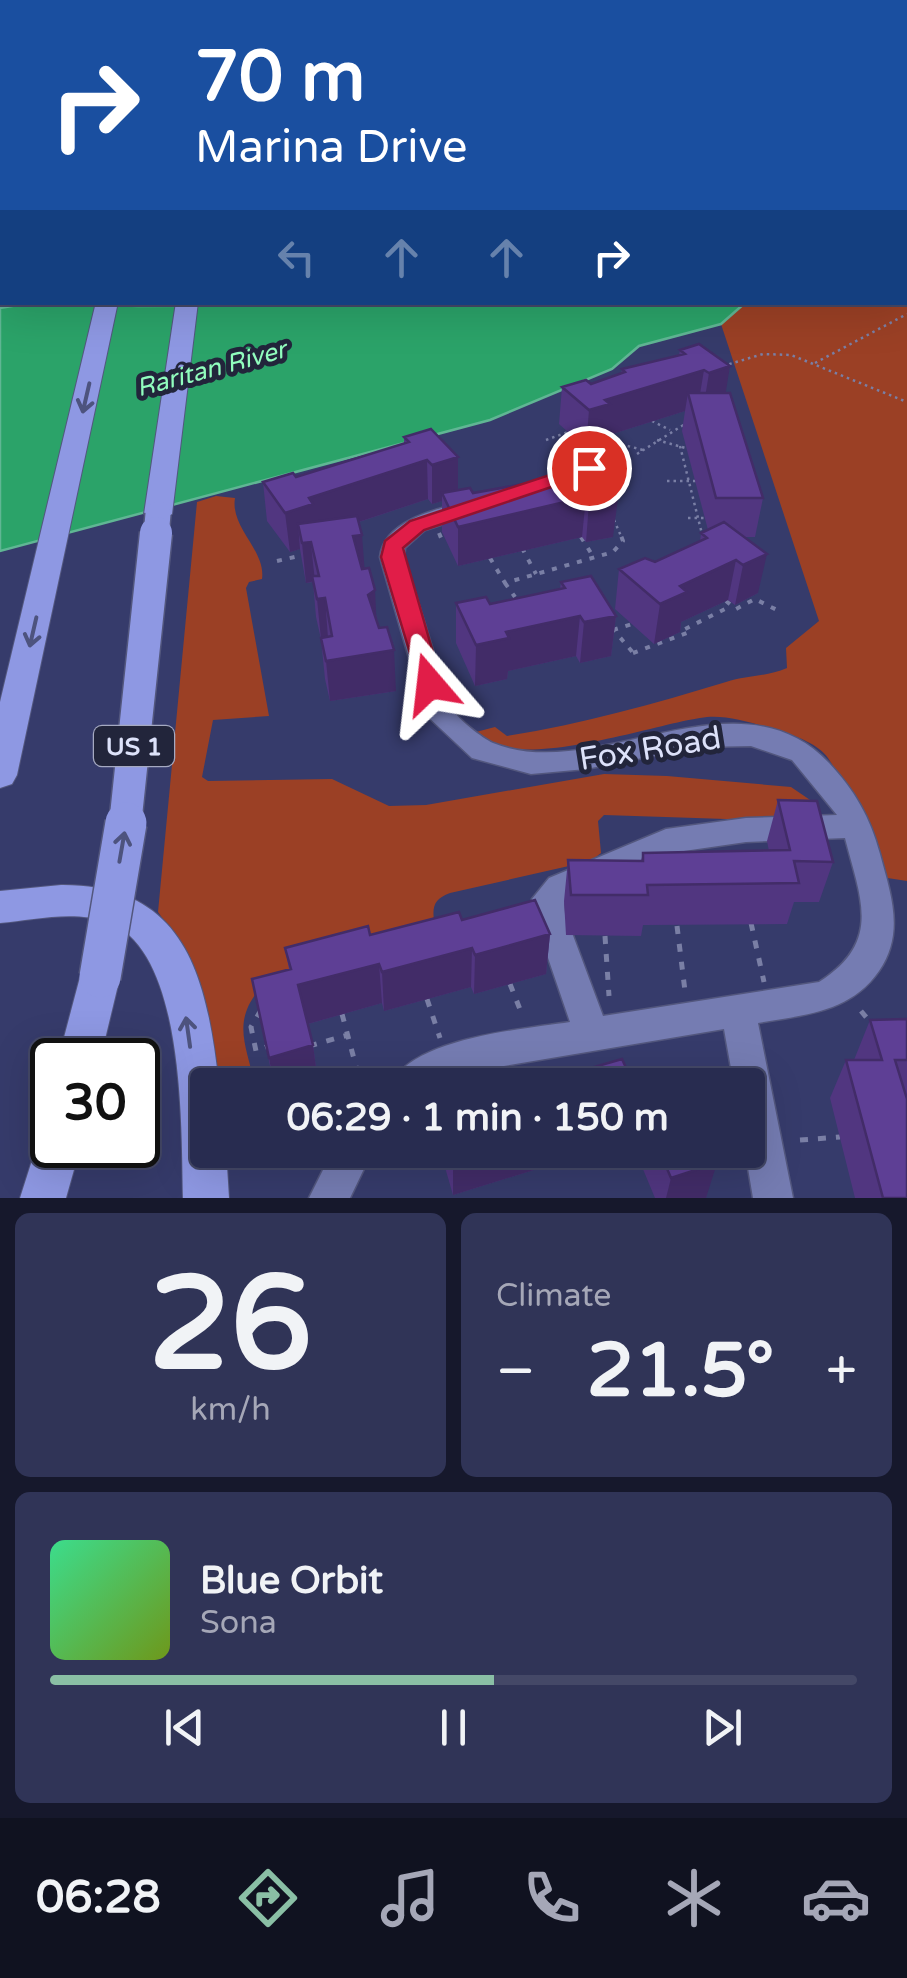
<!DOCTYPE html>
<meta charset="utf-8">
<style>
body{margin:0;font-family:"Varela Round",sans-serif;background:#303457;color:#f1f3f6;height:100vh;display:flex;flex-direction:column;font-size:38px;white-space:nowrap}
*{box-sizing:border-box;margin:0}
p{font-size:32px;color:#a5a7b7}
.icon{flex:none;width:55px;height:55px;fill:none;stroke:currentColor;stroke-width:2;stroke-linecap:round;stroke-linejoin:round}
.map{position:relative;height:1198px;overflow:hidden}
.sheet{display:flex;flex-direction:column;gap:15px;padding:15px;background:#16182c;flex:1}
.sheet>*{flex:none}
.guide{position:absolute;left:0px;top:0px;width:908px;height:305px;box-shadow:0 10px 40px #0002,0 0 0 2px #444867;background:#1a4fa0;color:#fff;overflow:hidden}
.speed{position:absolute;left:30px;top:1038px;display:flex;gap:20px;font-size:50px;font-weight:700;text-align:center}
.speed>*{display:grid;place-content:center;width:130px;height:130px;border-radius:50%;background:#282c50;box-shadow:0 10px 40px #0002,0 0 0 2px #444867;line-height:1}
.speed .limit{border:5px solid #111;border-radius:15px;background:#fff;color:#111}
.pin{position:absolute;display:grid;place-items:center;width:85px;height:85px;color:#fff;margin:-42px;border:5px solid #fff;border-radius:50%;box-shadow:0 2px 10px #0007}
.me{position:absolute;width:110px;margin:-55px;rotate:343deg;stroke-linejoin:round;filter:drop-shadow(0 0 8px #0008)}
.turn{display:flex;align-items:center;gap:35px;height:210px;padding:0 30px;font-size:45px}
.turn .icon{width:130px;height:130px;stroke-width:2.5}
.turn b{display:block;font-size:70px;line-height:85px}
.lanes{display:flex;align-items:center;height:95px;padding:0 30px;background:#0003;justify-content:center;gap:50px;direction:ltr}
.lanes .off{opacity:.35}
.big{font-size:75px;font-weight:700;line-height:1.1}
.sheet .card{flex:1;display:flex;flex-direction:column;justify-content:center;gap:15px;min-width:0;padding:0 35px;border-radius:15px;background:#303457}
.sheet .dial{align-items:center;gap:0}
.dial b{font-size:130px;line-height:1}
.song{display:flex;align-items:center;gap:30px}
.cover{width:120px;height:120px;border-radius:15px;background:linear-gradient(135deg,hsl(150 70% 55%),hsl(80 70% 35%))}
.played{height:10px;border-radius:5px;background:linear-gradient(90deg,#8abfa5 55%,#444867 55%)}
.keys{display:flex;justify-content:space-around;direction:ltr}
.heat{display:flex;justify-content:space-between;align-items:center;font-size:55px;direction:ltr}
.sheet .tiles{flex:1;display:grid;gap:15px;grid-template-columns:1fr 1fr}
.card:last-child{grid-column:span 2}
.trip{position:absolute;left:190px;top:1068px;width:575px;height:100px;border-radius:10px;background:#282c50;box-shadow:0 10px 40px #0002,0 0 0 2px #444867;font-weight:700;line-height:100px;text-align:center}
.tab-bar{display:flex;height:160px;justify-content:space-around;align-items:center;background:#101220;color:#a5a7b7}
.tab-bar .icon{width:70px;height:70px}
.tab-bar .current{color:#8abfa5}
.tab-bar b{font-size:45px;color:#f1f3f6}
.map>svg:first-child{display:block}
.green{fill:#9b4025}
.water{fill:#2ba369;stroke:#60b694;stroke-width:2.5}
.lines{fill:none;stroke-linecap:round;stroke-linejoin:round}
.minor-casing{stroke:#53577e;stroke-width:3}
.highway-casing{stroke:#53577e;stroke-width:2}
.path-far2{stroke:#7a7fa5;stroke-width:2.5;stroke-dasharray:2.5 4;stroke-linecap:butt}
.path-far1{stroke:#7a7fa5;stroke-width:4;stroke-dasharray:5 8;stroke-linecap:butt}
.path{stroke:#7a7fa5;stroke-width:5;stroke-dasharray:8 10;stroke-linecap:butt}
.minor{fill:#757cb2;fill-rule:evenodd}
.highway{fill:#8e98e3;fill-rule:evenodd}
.highway-bridge-far2-casing{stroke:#53577e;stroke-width:28;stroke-linecap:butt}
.highway-bridge-far1-casing{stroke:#53577e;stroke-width:35;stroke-linecap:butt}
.highway-bridge-casing{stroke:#53577e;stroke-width:44;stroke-linecap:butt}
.highway-bridge-far2{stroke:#8e98e3;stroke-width:25}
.highway-bridge-far1{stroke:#8e98e3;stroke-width:32}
.highway-bridge{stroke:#8e98e3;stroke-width:41}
.wall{fill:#513680}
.shaded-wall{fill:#422c68}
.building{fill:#5e3f95;stroke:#422c68;stroke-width:2.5}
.oneway{stroke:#4d537e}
.route{fill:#e11d48;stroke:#92132f;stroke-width:2.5}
.labels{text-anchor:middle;stroke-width:10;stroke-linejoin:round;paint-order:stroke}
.far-water-label{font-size:25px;font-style:italic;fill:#91fdbe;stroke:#22253b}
.shield{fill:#22253b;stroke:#a5a9c1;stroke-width:2.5}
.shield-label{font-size:25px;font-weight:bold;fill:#dde2fa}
.near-street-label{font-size:32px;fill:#dde2fa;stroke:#22253b}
</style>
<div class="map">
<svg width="907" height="1198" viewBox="0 0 907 1198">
<rect width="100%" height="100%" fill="#363b6b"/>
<!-- green -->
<path class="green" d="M907,160V881L868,875C857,838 850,790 828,758C819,745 797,736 782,732C759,725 731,715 707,717C658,722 509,777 476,732L495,727L507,736C582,724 654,704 726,682C747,675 766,677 787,668L786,648L819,621L721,324L745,303L905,302Z
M216,496L235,498C230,528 266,550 262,579L249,582L246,588L269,716L213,720L202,777L208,781L332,779L389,806L426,805L604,774L667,776L791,787L816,804L819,822L604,815L598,821L601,853L591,861L450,893C435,899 432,905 434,921L262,986C231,1021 246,1044 255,1085H214L172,932L158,912L197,502Z"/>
<!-- water -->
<path class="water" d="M36,302L138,306L745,303L721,324L639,346L612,369L490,420L0,551V308Z"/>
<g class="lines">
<defs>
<path id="minor" d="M493,0H521L523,2H495Z
M472,500L483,507L480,512L425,530L405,548L404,557C416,596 428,635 440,673C443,684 446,700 452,709C459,720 482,738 493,743C597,785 737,666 829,763C855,791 870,817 880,854C891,895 905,933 879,971C850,1013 803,1015 758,1023L793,1198H753L745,1150L748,1085H734L724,1029L486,1069L441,1085H391C411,1038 524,1029 570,1022L533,914L532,899L549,878L666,829L746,818L837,815L792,760L751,746L699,747L586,769L531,774L472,758L425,714L380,557C384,519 441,508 472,500ZM845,838C861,900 882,942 819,982L603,1016L565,914L564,903L571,896L670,853L746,842Z
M333,1150H373L350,1198H309Z"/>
<path id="highway" d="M96,302H118L17,775L12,784L0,788V702Z
M176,302H198L172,514L158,522L144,514Z
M61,885C188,884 207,981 219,1085H208V1150H226L229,1198H183C181,1129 186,949 107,922C74,910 33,920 0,923V891Z
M100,959L114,964L120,977L100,1060H58L80,977L86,964Z
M52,1125V1145H81L66,1198H20L42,1129Z"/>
</defs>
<!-- minor casing -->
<use href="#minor" class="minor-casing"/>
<!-- highway casing -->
<use href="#highway" class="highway-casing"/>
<!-- path-far2 -->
<path class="path-far2" d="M156,1L169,2
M815,363L907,314
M723,366L763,354L791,355L907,402
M652,421L670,430
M546,440L568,432
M657,440L689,449
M680,446L702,534
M603,448L616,443L643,450
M637,454L685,424
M667,481H698
M688,518H708
M614,520L621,536"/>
<!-- path-far1 -->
<path class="path-far1" d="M439,533L444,545
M581,537L594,558
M522,548L536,574
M490,558L505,583L613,552L623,541L620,533
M277,561L303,555
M505,583L515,597
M726,601L736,609L755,599L779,611
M612,628L635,655
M613,630L632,624
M633,653L687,633L683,630L731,606"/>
<!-- path -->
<path class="path" d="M751,923L764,982
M677,926L685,991
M605,936L609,996
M510,984L523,1017
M427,999L440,1038
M261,1010L251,1027L256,1051L266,1047
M861,1011L871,1023
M342,1014L361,1085
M309,1046L348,1035
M559,1068L566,1085
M800,1140L840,1137"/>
<!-- minor -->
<use href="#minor" class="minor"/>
<!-- highway -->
<use href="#highway" class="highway"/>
<defs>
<path id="highway-bridge-far2" d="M156,536L158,514"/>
<path id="highway-bridge-far1" d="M125,825L156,533"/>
<path id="highway-bridge" d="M100,977L126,823"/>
</defs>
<!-- highway-bridge-far2 casing -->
<use href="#highway-bridge-far2" class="highway-bridge-far2-casing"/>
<!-- highway-bridge-far1 casing -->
<use href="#highway-bridge-far1" class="highway-bridge-far1-casing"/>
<!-- highway-bridge casing -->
<use href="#highway-bridge" class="highway-bridge-casing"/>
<!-- highway-bridge-far2 -->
<use href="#highway-bridge-far2" class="highway-bridge-far2"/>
<!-- highway-bridge-far1 -->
<use href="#highway-bridge-far1" class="highway-bridge-far1"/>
<!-- highway-bridge -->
<use href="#highway-bridge" class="highway-bridge"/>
</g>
<!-- wall -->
<path class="wall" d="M0,0H159V2H2V113L0,103Z
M526,0H661L658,2H538Z
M699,344L726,393L763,498L755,537H745L758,593L735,605L728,600L681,622L680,632L654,644L615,609L619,569L655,562L700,541L701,533L708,530L682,431L685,411L606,436V441L586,448L559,424L562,387L591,384L621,374L622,369L679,355L680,350Z
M404,437L458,457V490L473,493L568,476V470L613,537L586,542L582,537L458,566L442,532V501L432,504L428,499L359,522L364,569L396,691L330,701L325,679L321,639L316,617L313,582L306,583L300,549L290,552L267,521L263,482L296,477L404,444Z
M561,582L616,616L611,656L580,663L576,656L508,671L507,679L475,686L456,643V603L490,604L560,589Z
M778,800L833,862L819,902H794L787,924L643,925L641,936L566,935L564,901L568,860L641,861L643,853L769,851L767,841Z
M462,920L550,934L546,974L474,994L471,987L384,1011L382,1003L308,1024L313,1045L318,1083L313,1085H274L252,979L289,969L285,948Z
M907,1019V1198H855L830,1098L846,1060H854L870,1020Z
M440,1150H598L453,1195Z
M635,1150H711L706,1198H655Z"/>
<!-- shaded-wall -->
<path class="shaded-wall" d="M0,0H124V2H2V25H0Z
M131,0H159V2H127Z
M642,0H661L658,2H642Z
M730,366L724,403L703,410L709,373Z
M704,370L698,406L688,393L685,411L606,436V441L586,448L589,410L605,400Z
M458,457V496L442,493V501L432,504V465Z
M427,460L428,499L316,536L311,545L315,581L306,583L302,543L298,524L300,549L290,552L285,513L309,498Z
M586,497L582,537L458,566V527Z
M618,498L613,537L586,542L589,503Z
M362,535L365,574L356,576L353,536Z
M767,554L758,593L735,605L743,565Z
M736,560L728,600L681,622L680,632L654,644L660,604L680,586Z
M375,590L377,630L368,595Z
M325,598L328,638L321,639L317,599Z
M580,616L576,656L508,671L507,679L475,686L476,645L506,632Z
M616,616L611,656L580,663L584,622Z
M394,650L396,691L330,701L326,661Z
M550,934L546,974L474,994L475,955Z
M472,948L471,987L384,1011L382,972Z
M379,964L382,1003L304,1025L298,985Z
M313,1045L318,1083L313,1085H274L269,1058Z
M481,1150H598L453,1195V1158Z
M717,1163L706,1198H666L671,1178Z"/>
<!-- building -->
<path class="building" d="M18,0H34L30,2H14Z
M46,0H63L59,2H43Z
M78,0H96L92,2H75Z
M115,0H131L127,2H111Z
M409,0H452L470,2H406Z
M699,344L730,366L709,373L704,370L605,400L610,404L589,410L562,387L586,380L591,384L625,372L622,369L685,354L680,350Z
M688,393H730L763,498H716Z
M431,429L458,457L432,465L427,460L309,498L313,504L285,513L263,482L293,473L296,477L409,442L404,437Z
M596,465L618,498L589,503L586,497L458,527L442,493L470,488L473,493L568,476V470Z
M357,516L362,535L353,536L362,569L369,568L375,590L368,595L379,628L387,627L394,650L326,661L321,638L332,636L325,598L317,599L312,576H319L311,542L302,543L298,524Z
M724,522L767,554L743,565L736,560L680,586L687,592L660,604L619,569L645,558L655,562L707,538L701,533Z
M591,576L616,616L584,622L580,616L506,632L509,638L476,645L456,603L486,597L490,604L565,588L561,582Z
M778,800L817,801L833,862L794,861L799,883L647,885L648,895H571L568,860L643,861V853L790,850Z
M535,900L550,934L475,955L472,948L382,972L379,964L298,985L313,1045L269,1058L252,979L291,969L285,948L368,926L370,935L459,912L462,920Z
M907,1019V1060H895L907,1099V1198H883L846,1060H882L870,1020Z
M622,1059L634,1085H532Z
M676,1075L681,1085H643Z
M450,1150H481L453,1158Z
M659,1150H711L717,1163L671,1178Z"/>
<!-- one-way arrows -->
<defs><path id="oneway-shaft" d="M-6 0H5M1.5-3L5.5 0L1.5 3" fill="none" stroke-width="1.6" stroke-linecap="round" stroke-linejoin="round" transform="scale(2.5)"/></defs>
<g class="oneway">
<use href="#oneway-shaft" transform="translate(86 398) rotate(103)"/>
<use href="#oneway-shaft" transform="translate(33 632) rotate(103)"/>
<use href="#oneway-shaft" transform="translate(122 847) rotate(-80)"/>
<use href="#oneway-shaft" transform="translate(188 1032) rotate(-98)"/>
</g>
<!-- route -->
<path class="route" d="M589,462L599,468L596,472L424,530L403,548L442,684L430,693L421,690L381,557L385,541L410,521Z"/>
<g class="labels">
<!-- far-water labels -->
<g class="far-water-label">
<text transform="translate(211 368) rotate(-15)" y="9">Raritan River</text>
</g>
<!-- shield labels -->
<rect class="shield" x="94" y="726" width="80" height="40" rx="8"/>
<g class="shield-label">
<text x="134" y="755">US 1</text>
</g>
<!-- near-street labels -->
<g class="near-street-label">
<text transform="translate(650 748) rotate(-9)" y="11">Fox Road</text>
</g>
</g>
</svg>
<div class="speed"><div class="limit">30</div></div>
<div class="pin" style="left:589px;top:468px;background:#d93025"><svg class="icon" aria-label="arrive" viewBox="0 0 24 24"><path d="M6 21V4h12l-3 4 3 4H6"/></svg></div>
<svg class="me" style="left:430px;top:684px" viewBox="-20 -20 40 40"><path d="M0-17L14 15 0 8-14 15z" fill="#e11d48" stroke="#fff" stroke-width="4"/></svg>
<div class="trip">06:29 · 1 min · 150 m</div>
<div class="guide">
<div class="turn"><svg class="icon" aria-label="right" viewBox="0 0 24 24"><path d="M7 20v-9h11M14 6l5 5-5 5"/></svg><div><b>70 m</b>Marina Drive</div></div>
<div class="lanes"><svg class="icon off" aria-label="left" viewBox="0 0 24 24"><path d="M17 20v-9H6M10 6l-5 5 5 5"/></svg><svg class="icon off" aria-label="ahead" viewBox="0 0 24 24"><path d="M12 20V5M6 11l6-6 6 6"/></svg><svg class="icon off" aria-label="ahead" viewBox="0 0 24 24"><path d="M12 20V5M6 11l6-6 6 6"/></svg><svg class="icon" aria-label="right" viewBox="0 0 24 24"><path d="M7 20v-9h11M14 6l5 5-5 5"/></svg></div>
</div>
</div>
<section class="sheet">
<div class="tiles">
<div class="card dial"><b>26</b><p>km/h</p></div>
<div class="card"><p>Climate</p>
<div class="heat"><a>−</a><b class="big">21.5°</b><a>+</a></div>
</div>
<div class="card">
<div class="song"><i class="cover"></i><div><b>Blue Orbit</b><p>Sona</p></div></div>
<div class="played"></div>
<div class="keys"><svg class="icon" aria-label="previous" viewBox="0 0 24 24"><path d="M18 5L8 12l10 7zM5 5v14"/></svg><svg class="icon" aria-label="pause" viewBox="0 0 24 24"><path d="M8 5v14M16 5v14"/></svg><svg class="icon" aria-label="next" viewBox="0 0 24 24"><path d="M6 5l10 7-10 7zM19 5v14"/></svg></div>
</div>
</div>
</section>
<nav class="tab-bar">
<b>06:28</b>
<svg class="icon current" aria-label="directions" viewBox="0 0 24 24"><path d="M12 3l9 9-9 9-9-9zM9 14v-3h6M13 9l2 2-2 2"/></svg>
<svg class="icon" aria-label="music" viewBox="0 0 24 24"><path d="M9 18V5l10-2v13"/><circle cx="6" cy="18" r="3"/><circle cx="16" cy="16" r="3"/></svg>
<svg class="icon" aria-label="phone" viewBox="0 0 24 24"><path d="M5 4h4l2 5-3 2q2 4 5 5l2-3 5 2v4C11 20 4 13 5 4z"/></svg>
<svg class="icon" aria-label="climate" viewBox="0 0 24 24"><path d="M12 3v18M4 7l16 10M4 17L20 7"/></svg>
<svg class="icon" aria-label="car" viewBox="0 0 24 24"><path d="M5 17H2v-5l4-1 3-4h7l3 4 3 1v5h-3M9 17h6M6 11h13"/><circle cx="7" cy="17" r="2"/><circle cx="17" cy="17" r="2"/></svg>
</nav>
